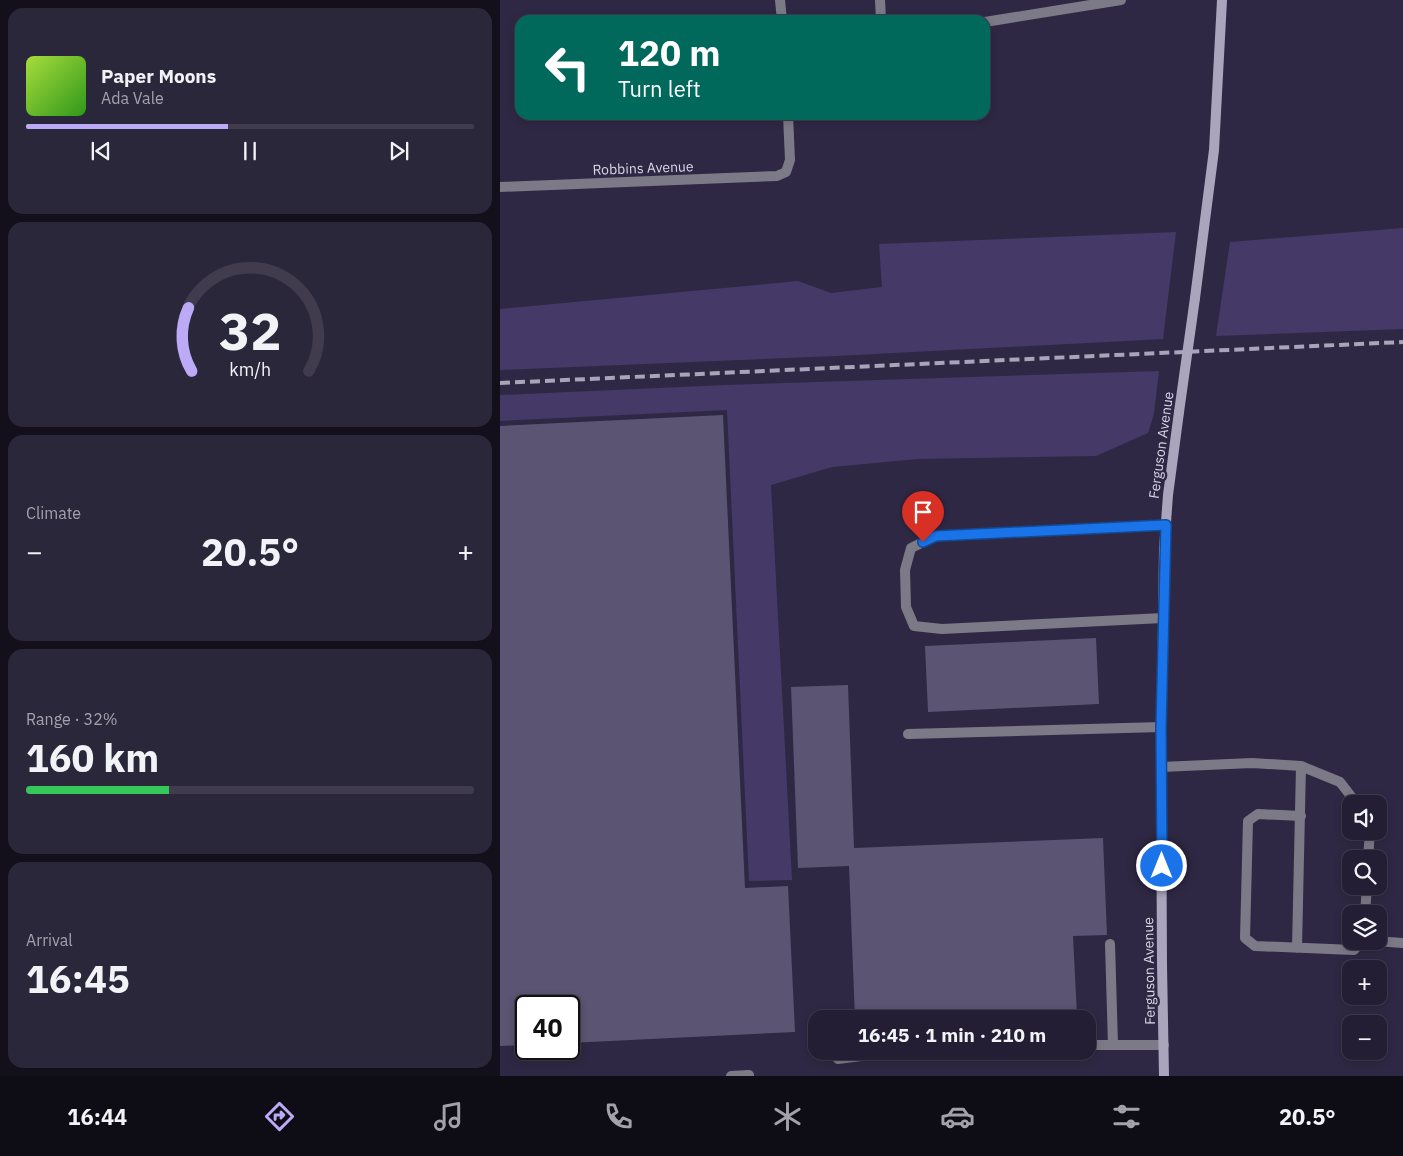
<!DOCTYPE html>
<meta charset="utf-8">
<style>
body{margin:0;font-family:"IBM Plex Sans",sans-serif;background:#2b273b;color:#f1f3f6;height:100vh;display:flex;flex-direction:column;font-size:19px;white-space:nowrap}
*{box-sizing:border-box;margin:0}
p{font-size:16px;color:#a3a2ac}
.icon{flex:none;width:28px;height:28px;fill:none;stroke:currentColor;stroke-width:2;stroke-linecap:round;stroke-linejoin:round}
.map{position:relative;flex:1;overflow:hidden}
.side{display:flex;flex-direction:column;gap:8px;padding:8px;background:#13101c;width:500px}
.side>*{flex:none}
.banner{position:absolute;left:15px;top:15px;width:475px;height:105px;border-radius:15px;box-shadow:0 2px 8px #0003,0 0 0 1px #403c4e;background:#00695c;color:#fff;overflow:hidden}
.tools{position:absolute;left:842px;top:795px;display:grid;gap:10px}
.tools a{display:grid;place-items:center;width:45px;height:45px;border-radius:10px;background:#231e33;box-shadow:0 2px 8px #0003,0 0 0 1px #403c4e;font-size:25px}
.speed{position:absolute;left:15px;top:995px;display:flex;gap:10px;font-size:25px;font-weight:700;text-align:center}
.speed>*{display:grid;place-content:center;width:65px;height:65px;border-radius:50%;background:#231e33;box-shadow:0 2px 8px #0003,0 0 0 1px #403c4e;line-height:1}
.speed .limit{border:2px solid #111;border-radius:8px;background:#fff;color:#111}
.pin{position:absolute;display:grid;place-items:center;width:42px;height:42px;color:#fff;margin:-51px -21px;border-radius:50% 50% 50% 0;rotate:-45deg;box-shadow:0 0 5px #0007}
.pin .icon{rotate:45deg}
.me{position:absolute;width:55px;margin:-28px;rotate:0deg;stroke-linejoin:round;filter:drop-shadow(0 0 4px #0008)}
.turn{display:flex;align-items:center;gap:18px;height:105px;padding:0 20px;font-size:22px}
.turn .icon{width:65px;height:65px;stroke-width:2.5}
.turn b{display:block;font-size:35px;line-height:42px}
.big{font-size:38px;font-weight:700;line-height:1.1}
.side .tile{flex:1;display:flex;flex-direction:column;justify-content:center;gap:8px;min-width:0;padding:0 18px;border-radius:15px;background:#2b273b}
.side .dial{align-items:center;gap:0}
.dial svg{height:130px;overflow:visible;fill:none;stroke:#403c4e;stroke-width:7;stroke-linecap:round;text-anchor:middle}
.dial text{fill:#f1f3f6;stroke:none}
.song{display:flex;align-items:center;gap:15px}
.cover{width:60px;height:60px;border-radius:8px;background:linear-gradient(135deg,hsl(80 70% 55%),hsl(110 70% 35%))}
.played{height:5px;border-radius:2px;background:linear-gradient(90deg,#bcaaf6 45%,#403c4e 45%)}
.keys{display:flex;justify-content:space-around;direction:ltr}
.heat{display:flex;justify-content:space-between;align-items:center;font-size:28px;direction:ltr}
.charge{height:8px;border-radius:4px;background:linear-gradient(90deg,#34c759 32%,#403c4e 0)}
.trip{position:absolute;left:308px;top:1010px;width:288px;height:50px;border-radius:15px;background:#231e33;box-shadow:0 2px 8px #0003,0 0 0 1px #403c4e;font-weight:700;line-height:50px;text-align:center}
.tabs{display:flex;height:80px;justify-content:space-around;align-items:center;background:#0e0c14;color:#a3a2ac}
.tabs .icon{width:35px;height:35px}
.tabs .on{color:#bcaaf6}
.tabs b{font-size:22px;color:#f1f3f6}
main{display:flex;flex:1;min-height:0}
.map>svg:first-child{display:block}
.green{fill:#453967}
.building{fill:#5b5472}
.lines{fill:none;stroke-linecap:round;stroke-linejoin:round}
.lane{stroke:#7d7a88;stroke-width:10}
.street{stroke:#7d7a88;stroke-width:10}
.secondary{stroke:#aaa5bd;stroke-width:10}
.rail{stroke:#a8a4b9;stroke-width:4;stroke-dasharray:10 5;stroke-linecap:butt}
.secondary-bridge{stroke:#aaa5bd;stroke-width:10}
.route-casing{stroke:#114b97;stroke-width:12}
.route{stroke:#1a73e8;stroke-width:9}
.labels{text-anchor:middle;stroke-width:5;stroke-linejoin:round;paint-order:stroke}
.street-label{font-size:14px;fill:#d9d6e8;stroke:#2f2844}
</style>
<main>
<section class="side">
<div class="tile">
<div class="song"><i class="cover"></i><div><b>Paper Moons</b><p>Ada Vale</p></div></div>
<div class="played"></div>
<div class="keys"><svg class="icon" aria-label="previous" viewBox="0 0 24 24"><path d="M18 5L8 12l10 7zM5 5v14"/></svg><svg class="icon" aria-label="pause" viewBox="0 0 24 24"><path d="M8 5v14M16 5v14"/></svg><svg class="icon" aria-label="next" viewBox="0 0 24 24"><path d="M6 5l10 7-10 7zM19 5v14"/></svg></div>
</div>
<div class="tile dial"><svg viewBox="0 0 100 80">
<path d="M14 69A42 42 0 1 1 86 69"/>
<path d="M14 69A42 42 0 0 1 12 30" stroke="#bcaaf6"/>
<text x="50" y="56" font-size="32" font-weight="700">32</text>
<text x="50" y="72" font-size="11">km/h</text>
</svg></div>
<div class="tile"><p>Climate</p>
<div class="heat"><a>−</a><b class="big">20.5°</b><a>+</a></div>
</div>
<div class="tile"><p>Range · 32%</p><b class="big">160 km</b><div class="charge"></div></div>
<div class="tile"><p>Arrival</p><b class="big">16:45</b></div>
</section>
<div class="map">
<svg width="903" height="1076" viewBox="0 0 903 1076">
<rect width="100%" height="100%" fill="#2f2844"/>
<!-- green -->
<path class="green" d="M903,228V329L716,336L730,242Z
M676,232L663,339L336,356L0,370V309L298,281L331,293L382,287L379,244Z
M659,371L654,414L648,433L596,456L418,459L332,467L271,485L292,880L249,881L227,410L0,421V395L226,385Z"/>
<!-- building -->
<path class="building" d="M223,415L245,888L288,886L295,1032L69,1043V1006H26V1045L0,1046V426Z
M596,638L599,704L428,712L425,646Z
M348,685L354,848L603,838L607,935L573,936L577,1016L514,1019H355L349,866L298,868L291,687Z"/>
<g class="lines">
<!-- lane -->
<path class="lane" d="M663,618L442,629L414,626L406,607L405,570L411,548L436,536L666,525
M408,734L661,727
M661,767L752,763L801,766L840,782L857,804
M801,816L758,814L748,821L745,938L755,946L854,950L862,941
M868,859L870,831
M865,914L867,886
M875,941L903,943
M610,944L613,1045
M797,948L801,766
M586,1045H664
M338,1059L369,1055L446,1051
M231,1076L249,1075"/>
<!-- street -->
<path class="street" d="M280,0L282,20
M380,0L381,20
M485,22L621,0
M0,187L277,176L286,172L290,160L288,115"/>
<!-- secondary -->
<path class="secondary" d="M695,298L714,150L722,0
M664,1076L662,965L661,767L664,549L668,495L679,412"/>
<!-- rail -->
<path class="rail" d="M0,383L903,342"/>
<!-- secondary-bridge -->
<path class="secondary-bridge" d="M679,412L695,298"/>
</g>
<g class="lines">
<defs>
<path id="route" d="M423,542L436,536L666,525L661,727L662,866"/>
</defs>
<!-- route casing -->
<use href="#route" class="route-casing"/>
<!-- route -->
<use href="#route" class="route"/>
</g>
<g class="labels">
<!-- street labels -->
<g class="street-label">
<text transform="translate(143 168) rotate(-2)" y="5">Robbins Avenue</text>
<text transform="translate(661 445) rotate(-82)" y="5">Ferguson Avenue</text>
<text transform="translate(649 971) rotate(-91)" y="5">Ferguson Avenue</text>
</g>
</g>
</svg>
<div class="tools">
<a><svg class="icon" aria-label="sound" viewBox="0 0 24 24"><path d="M4 9h4l5-4v14l-5-4H4zM17 9q2 3 0 6"/></svg></a>
<a><svg class="icon" aria-label="search" viewBox="0 0 24 24"><circle cx="10" cy="10" r="6"/><path d="M15 15l6 6"/></svg></a>
<a><svg class="icon" aria-label="layers" viewBox="0 0 24 24"><path d="M12 4l9 5-9 5-9-5zM3 14l9 5 9-5"/></svg></a>
<a>+</a>
<a>−</a>
</div>
<div class="speed"><div class="limit">40</div></div>
<div class="pin" style="left:423px;top:542px;background:#d93025"><svg class="icon" aria-label="arrive" viewBox="0 0 24 24"><path d="M6 21V4h12l-3 4 3 4H6"/></svg></div>
<svg class="me" style="left:662px;top:866px" viewBox="-20 -20 40 40"><circle r="17" fill="#1a73e8" stroke="#fff" stroke-width="3"/><path d="M0-11L8 9 0 5-8 9z" fill="#fff"/></svg>
<div class="trip">16:45 · 1 min · 210 m</div>
<div class="banner">
<div class="turn"><svg class="icon" aria-label="left" viewBox="0 0 24 24"><path d="M17 20v-9H6M10 6l-5 5 5 5"/></svg><div><b>120 m</b>Turn left</div></div>
</div>
</div>
</main>
<nav class="tabs">
<b>16:44</b>
<svg class="icon on" aria-label="directions" viewBox="0 0 24 24"><path d="M12 3l9 9-9 9-9-9zM9 14v-3h6M13 9l2 2-2 2"/></svg>
<svg class="icon" aria-label="music" viewBox="0 0 24 24"><path d="M9 18V5l10-2v13"/><circle cx="6" cy="18" r="3"/><circle cx="16" cy="16" r="3"/></svg>
<svg class="icon" aria-label="phone" viewBox="0 0 24 24"><path d="M5 4h4l2 5-3 2q2 4 5 5l2-3 5 2v4C11 20 4 13 5 4z"/></svg>
<svg class="icon" aria-label="climate" viewBox="0 0 24 24"><path d="M12 3v18M4 7l16 10M4 17L20 7"/></svg>
<svg class="icon" aria-label="car" viewBox="0 0 24 24"><path d="M5 17H2v-5l4-1 3-4h7l3 4 3 1v5h-3M9 17h6M6 11h13"/><circle cx="7" cy="17" r="2"/><circle cx="17" cy="17" r="2"/></svg>
<svg class="icon" aria-label="filters" viewBox="0 0 24 24"><path d="M4 7h16M4 17h16"/><circle cx="9" cy="7" r="2"/><circle cx="15" cy="17" r="2"/></svg>
<b>20.5°</b>
</nav>
